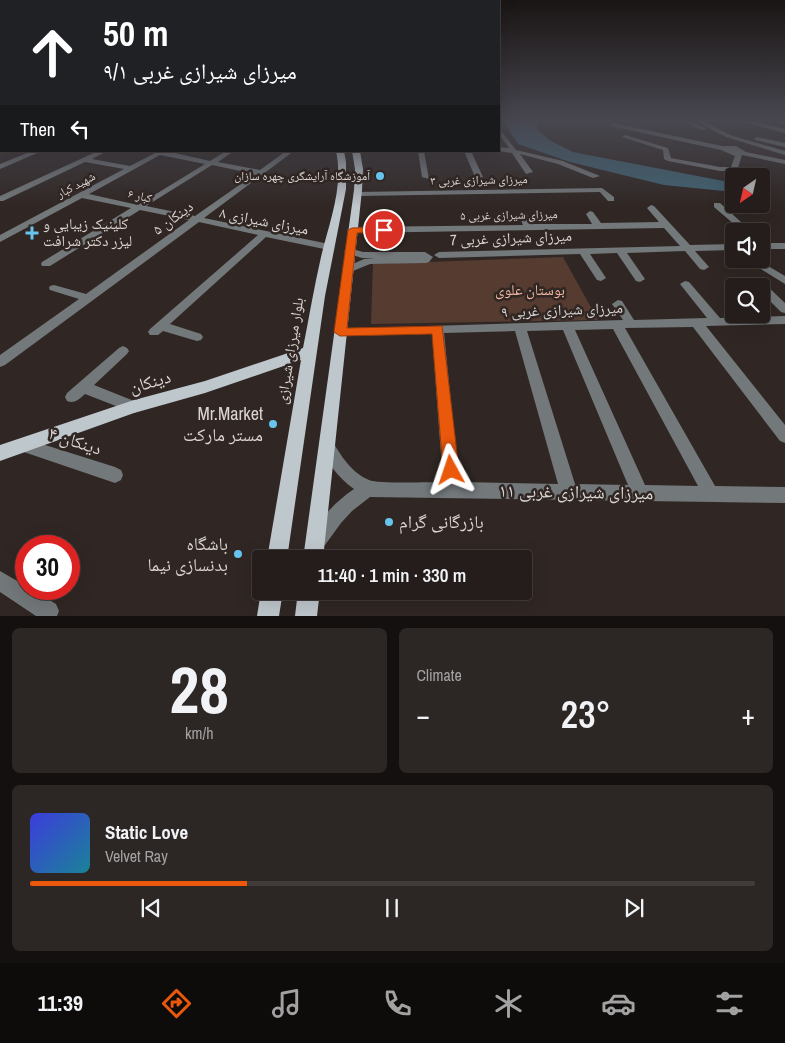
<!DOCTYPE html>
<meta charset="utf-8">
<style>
body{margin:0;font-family:"Archivo Narrow","Noto Naskh Arabic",sans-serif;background:#2c2624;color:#f1f3f6;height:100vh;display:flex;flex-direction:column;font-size:19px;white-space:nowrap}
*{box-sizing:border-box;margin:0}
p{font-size:16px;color:#a3a2a3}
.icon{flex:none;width:28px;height:28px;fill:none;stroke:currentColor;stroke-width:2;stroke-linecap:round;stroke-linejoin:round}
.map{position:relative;height:616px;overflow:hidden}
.drawer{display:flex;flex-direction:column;gap:12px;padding:12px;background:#14100f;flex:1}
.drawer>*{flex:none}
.top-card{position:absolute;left:0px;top:0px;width:500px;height:152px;box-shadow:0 5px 20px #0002,0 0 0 1px #413b3a;background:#202124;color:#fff;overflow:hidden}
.needle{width:32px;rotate:214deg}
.fabs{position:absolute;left:725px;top:168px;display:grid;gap:10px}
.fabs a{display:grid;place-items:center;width:45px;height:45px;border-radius:5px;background:#241d1b;box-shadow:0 5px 20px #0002,0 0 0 1px #413b3a;font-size:25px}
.speed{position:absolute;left:15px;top:535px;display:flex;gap:10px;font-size:25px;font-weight:700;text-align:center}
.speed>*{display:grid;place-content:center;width:65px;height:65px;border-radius:50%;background:#241d1b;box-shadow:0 5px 20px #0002,0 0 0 1px #413b3a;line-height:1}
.speed .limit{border:8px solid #d22;background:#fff;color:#111}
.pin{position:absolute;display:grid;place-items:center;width:42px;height:42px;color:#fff;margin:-21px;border:2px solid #fff;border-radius:50%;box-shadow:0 1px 5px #0007}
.me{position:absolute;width:55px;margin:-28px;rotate:355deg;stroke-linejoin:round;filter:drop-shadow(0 0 4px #0008)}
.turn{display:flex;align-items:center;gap:18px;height:105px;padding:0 20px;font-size:22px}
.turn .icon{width:65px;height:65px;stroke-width:2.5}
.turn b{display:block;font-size:35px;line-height:42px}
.then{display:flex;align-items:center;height:48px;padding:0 20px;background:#0003;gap:10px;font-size:19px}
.big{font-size:38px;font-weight:600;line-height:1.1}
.drawer .tile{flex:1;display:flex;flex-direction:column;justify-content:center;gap:8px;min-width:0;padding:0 18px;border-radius:8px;background:#2c2624}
.drawer .dial{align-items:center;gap:0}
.dial b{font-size:65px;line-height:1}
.song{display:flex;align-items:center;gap:15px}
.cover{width:60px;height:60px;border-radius:8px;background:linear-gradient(135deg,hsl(240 70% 55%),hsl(190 70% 35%))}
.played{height:5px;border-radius:2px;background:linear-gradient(90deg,#ea580c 30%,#413b3a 30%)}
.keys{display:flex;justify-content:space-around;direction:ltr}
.heat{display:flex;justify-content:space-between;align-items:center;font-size:28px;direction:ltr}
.drawer .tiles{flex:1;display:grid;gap:12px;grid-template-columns:1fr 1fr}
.tile:last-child{grid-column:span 2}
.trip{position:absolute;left:252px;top:550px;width:280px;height:50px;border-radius:5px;background:#241d1b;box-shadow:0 5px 20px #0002,0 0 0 1px #413b3a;font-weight:600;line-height:50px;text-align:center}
.menu{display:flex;height:80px;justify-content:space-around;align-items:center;background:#0e0c0b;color:#a3a2a3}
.menu .icon{width:35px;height:35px}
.menu .on{color:#ea580c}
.menu b{font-size:22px;color:#f1f3f6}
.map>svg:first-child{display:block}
.green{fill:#553b30}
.water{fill:#416373}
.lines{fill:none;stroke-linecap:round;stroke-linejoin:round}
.minor{fill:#73787a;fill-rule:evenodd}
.major{fill:#bec7cc;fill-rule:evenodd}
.route{fill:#ea580c;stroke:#983908}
.poi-dot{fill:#67c4ef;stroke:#302724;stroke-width:2}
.labels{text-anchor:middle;stroke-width:5;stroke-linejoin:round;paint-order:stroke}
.far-poi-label{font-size:12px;fill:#dbd5d2;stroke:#302724;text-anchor:end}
.far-street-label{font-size:12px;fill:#dbd5d2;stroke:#302724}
.street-label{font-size:15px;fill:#dbd5d2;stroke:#302724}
.poi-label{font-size:15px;fill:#dbd5d2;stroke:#302724;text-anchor:start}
.park-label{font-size:15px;fill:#f5baa1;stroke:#302724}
.near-street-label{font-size:18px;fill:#dbd5d2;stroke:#302724}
.near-poi-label{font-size:18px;fill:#dbd5d2;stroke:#302724;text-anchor:end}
</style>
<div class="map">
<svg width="785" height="616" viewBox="0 0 785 616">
<rect width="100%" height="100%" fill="#302724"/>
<!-- green -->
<path class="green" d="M563,257L598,320L371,324L373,264Z"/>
<!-- water -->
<path class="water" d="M503,121H538L537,130L551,141L573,152L734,183V192L664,185L570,162L518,144Z"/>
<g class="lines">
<!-- minor -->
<path class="minor" d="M681,121H690L707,129L702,130Z
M695,121H703L730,135L785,151V155L726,137Z
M739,121H751L785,129V133Z
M778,121H785V124L779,122Z
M613,123L722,146H736L746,152L785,160V164L742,155L737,171H720L668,161L664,159L663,150L622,137L625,135L668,148L671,158L720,167H731L735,156L721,150L611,126V124Z
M499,128L516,150L563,161L600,176L593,178L558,164L520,154L533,172L526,174L512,153L499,151V147L509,148L499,134Z
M757,137L785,143V147L755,140V138Z
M0,142H1V146H0Z
M32,151H42L0,169V164Z
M98,151H107L92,159L130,166L157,152L166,151L210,161L226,151H234L218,162L260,170L286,151H294L204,218L329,244L334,247L329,250L266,237L170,324L201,334L203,337L201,340L197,341L163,331L158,335H150L148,332L150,329L258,235L199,222L5,365L0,367V355L79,299L50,290L49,288L50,286L54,285L86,294L189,220L140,210L50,266H42L41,264L42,262L131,208L82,198L0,242V235L124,169L85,162L3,201H0V196ZM160,155L205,164L138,205L89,194ZM212,165L255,174L195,216L146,206Z
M418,151H424L429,179L422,177Z
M464,151H471L483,177L482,179L475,177Z
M602,188L614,197V201H608L600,192L357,196L353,194L357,192Z
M714,203H720L751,231H742L714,207Z
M651,205L654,206L690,245L734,244V250L695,251L709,267L704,270L700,269L685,251L627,253L645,279L640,282L636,281L617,253L590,254L606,278L601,281L597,280L580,254L439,258L434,255L439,252L680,246L664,228L352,233L347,230L352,227L523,225L519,215L523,212L526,213L532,224H592L586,214L590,211L593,212L601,223L659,222L647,208Z
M761,243H785V249H761Z
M349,248L363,252H425L433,257L429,262L426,263L370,264L348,273L343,270L344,268L364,259L374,258H362L346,253L344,251Z
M745,259H756L785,276V284Z
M685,281L689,282L720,318L785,316V324L706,326L785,425V443L780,441L693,327L625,328L715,486L785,487V503L370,497L352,511L341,523L325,545L319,548L313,545L310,539C319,519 336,501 354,489C337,477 328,463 319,445L322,440L327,438L332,440C340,455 352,473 369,480C378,484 430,482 443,482L432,334L340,336L336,335L334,332L336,329L623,320L612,304L618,300L622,301L634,320L707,318L680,284ZM613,329L698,486L645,485L575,330ZM563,330L628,485L575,484L527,331ZM515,331L558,484L459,482L444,333Z
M761,283L765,284L785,303V313L781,312L761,292V286H756Z
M123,346L127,348L129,351L127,354L94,385L139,403L141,407L139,411L134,413L85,394C79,399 75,404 67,401L65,397L67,393L119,348Z
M23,438L115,467L121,470L123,475L121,480L115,483L18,450L15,445L18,440Z
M0,571L26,586V589H31L56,604L59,611L57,616H36L0,592Z"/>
<!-- major -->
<path class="major" d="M336,151H344L346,162V189L325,296L287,559H267L301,360L205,393L134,413L0,461V445L134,400L205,381L303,348C309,318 314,287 321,257C329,223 344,187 336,151Z
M352,151H360L363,169L362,190L323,559H303L354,190L355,169Z
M261,591H283L279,616H257Z
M298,591H320L317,616H295Z"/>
</g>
<!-- sky -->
<linearGradient id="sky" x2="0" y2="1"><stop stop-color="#1a1514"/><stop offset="0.58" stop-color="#484750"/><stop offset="1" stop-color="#484750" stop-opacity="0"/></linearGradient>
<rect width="785" height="207" fill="url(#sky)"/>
<!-- route -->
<path class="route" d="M384,227L388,230L387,232L357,233L347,328L442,326L459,470L456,476L451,478L445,476L443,470L432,334L340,336L334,332L348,230L352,228Z"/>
<!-- markers -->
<g class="poi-dot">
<circle cx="380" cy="176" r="5"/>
<path d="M29.5 225.5h5v5h5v5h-5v5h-5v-5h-5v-5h5z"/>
<circle cx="273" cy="424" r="5"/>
<circle cx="389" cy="522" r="5"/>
<circle cx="238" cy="554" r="5"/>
</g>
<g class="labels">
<!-- far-poi labels -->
<g class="far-poi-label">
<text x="370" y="180">آموزشگاه آرایشگری چهره سازان</text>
</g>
<!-- far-street labels -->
<g class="far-street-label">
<text transform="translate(479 180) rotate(-1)" y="4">۳ میرزای شیرازی غربی</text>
<text transform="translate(76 185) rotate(-28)" y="4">شهید کبار</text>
<text transform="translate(140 196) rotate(13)" y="4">۶ کبار</text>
<text transform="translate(509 215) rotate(-1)" y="4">۵ میرزای شیرازی غربی</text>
</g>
<!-- street labels -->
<g class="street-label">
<text transform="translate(173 218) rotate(-36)" y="5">۵ دینکان</text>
<text transform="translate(264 221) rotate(11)" y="5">۸ میرزای شیرازی</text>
<text transform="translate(511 238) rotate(-2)" y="5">میرزای شیرازی غربی 7</text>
<text transform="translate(562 310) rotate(-2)" y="5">میرزای شیرازی غربی ۹</text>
<text transform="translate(290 351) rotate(-81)" y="5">بلوار میرزای شیرازی</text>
</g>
<!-- poi labels -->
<g class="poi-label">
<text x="43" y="229">کلینیک زیبایی و<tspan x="43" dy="17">لیزر دکتر شرافت</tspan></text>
</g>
<!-- park labels -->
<g class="park-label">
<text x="530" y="295">بوستان علوی</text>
</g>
<!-- near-street labels -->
<g class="near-street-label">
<text transform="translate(150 382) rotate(-16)" y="6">دینکان</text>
<text transform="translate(75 441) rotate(18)" y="6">دینکان ۴</text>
<text transform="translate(576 492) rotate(1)" y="6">میرزای شیرازی غربی ۱۱</text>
</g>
<!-- near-poi labels -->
<g class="near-poi-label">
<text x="263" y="420">Mr.Market<tspan x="263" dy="21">مستر مارکت</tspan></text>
<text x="399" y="528" text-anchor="start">بازرگانی گرام</text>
<text x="228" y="550">باشگاه<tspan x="228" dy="21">بدنسازی نیما</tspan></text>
</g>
</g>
</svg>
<div class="fabs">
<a><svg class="needle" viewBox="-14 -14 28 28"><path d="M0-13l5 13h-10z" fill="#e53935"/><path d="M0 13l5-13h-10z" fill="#a3a2a3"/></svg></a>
<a><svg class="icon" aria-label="sound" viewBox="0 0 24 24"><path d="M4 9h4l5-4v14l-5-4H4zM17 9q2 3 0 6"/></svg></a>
<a><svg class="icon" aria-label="search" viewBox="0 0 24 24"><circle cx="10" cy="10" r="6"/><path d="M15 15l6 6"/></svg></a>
</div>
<div class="speed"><div class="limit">30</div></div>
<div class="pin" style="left:384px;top:230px;background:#d93025"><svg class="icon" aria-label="arrive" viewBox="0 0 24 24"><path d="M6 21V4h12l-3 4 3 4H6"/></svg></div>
<svg class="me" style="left:451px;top:470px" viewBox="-20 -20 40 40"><path d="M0-17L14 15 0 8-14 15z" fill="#ea580c" stroke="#fff" stroke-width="4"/></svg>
<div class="trip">11:40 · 1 min · 330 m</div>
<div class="top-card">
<div class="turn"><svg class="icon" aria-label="ahead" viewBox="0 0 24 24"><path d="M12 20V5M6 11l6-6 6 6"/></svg><div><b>50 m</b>میرزای شیرازی غربی ۹/۱</div></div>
<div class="then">Then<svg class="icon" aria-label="left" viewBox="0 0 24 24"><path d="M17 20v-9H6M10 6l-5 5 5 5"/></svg></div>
</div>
</div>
<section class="drawer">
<div class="tiles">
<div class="tile dial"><b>28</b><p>km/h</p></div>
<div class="tile"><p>Climate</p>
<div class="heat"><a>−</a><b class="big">23°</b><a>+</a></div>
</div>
<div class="tile">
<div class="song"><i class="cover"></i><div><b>Static Love</b><p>Velvet Ray</p></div></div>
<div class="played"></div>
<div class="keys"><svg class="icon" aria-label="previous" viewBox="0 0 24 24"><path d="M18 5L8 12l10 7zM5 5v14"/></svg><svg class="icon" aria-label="pause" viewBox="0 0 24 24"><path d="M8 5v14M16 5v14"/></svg><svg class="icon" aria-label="next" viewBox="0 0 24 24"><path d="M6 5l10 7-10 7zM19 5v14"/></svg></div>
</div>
</div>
</section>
<nav class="menu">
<b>11:39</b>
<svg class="icon on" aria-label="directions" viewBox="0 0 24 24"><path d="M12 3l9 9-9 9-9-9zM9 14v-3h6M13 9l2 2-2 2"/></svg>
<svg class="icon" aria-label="music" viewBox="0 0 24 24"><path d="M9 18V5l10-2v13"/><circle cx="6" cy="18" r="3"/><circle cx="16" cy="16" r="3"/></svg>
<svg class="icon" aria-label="phone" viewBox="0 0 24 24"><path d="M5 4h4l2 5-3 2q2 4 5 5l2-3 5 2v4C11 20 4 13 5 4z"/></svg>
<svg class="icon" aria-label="climate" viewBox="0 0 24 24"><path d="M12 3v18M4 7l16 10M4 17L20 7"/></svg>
<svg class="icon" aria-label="car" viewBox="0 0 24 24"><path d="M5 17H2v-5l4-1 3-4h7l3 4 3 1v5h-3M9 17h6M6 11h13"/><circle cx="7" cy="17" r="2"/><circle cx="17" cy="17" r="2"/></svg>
<svg class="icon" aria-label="filters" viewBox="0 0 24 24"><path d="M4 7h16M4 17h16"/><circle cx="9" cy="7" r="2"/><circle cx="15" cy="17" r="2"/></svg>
</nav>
